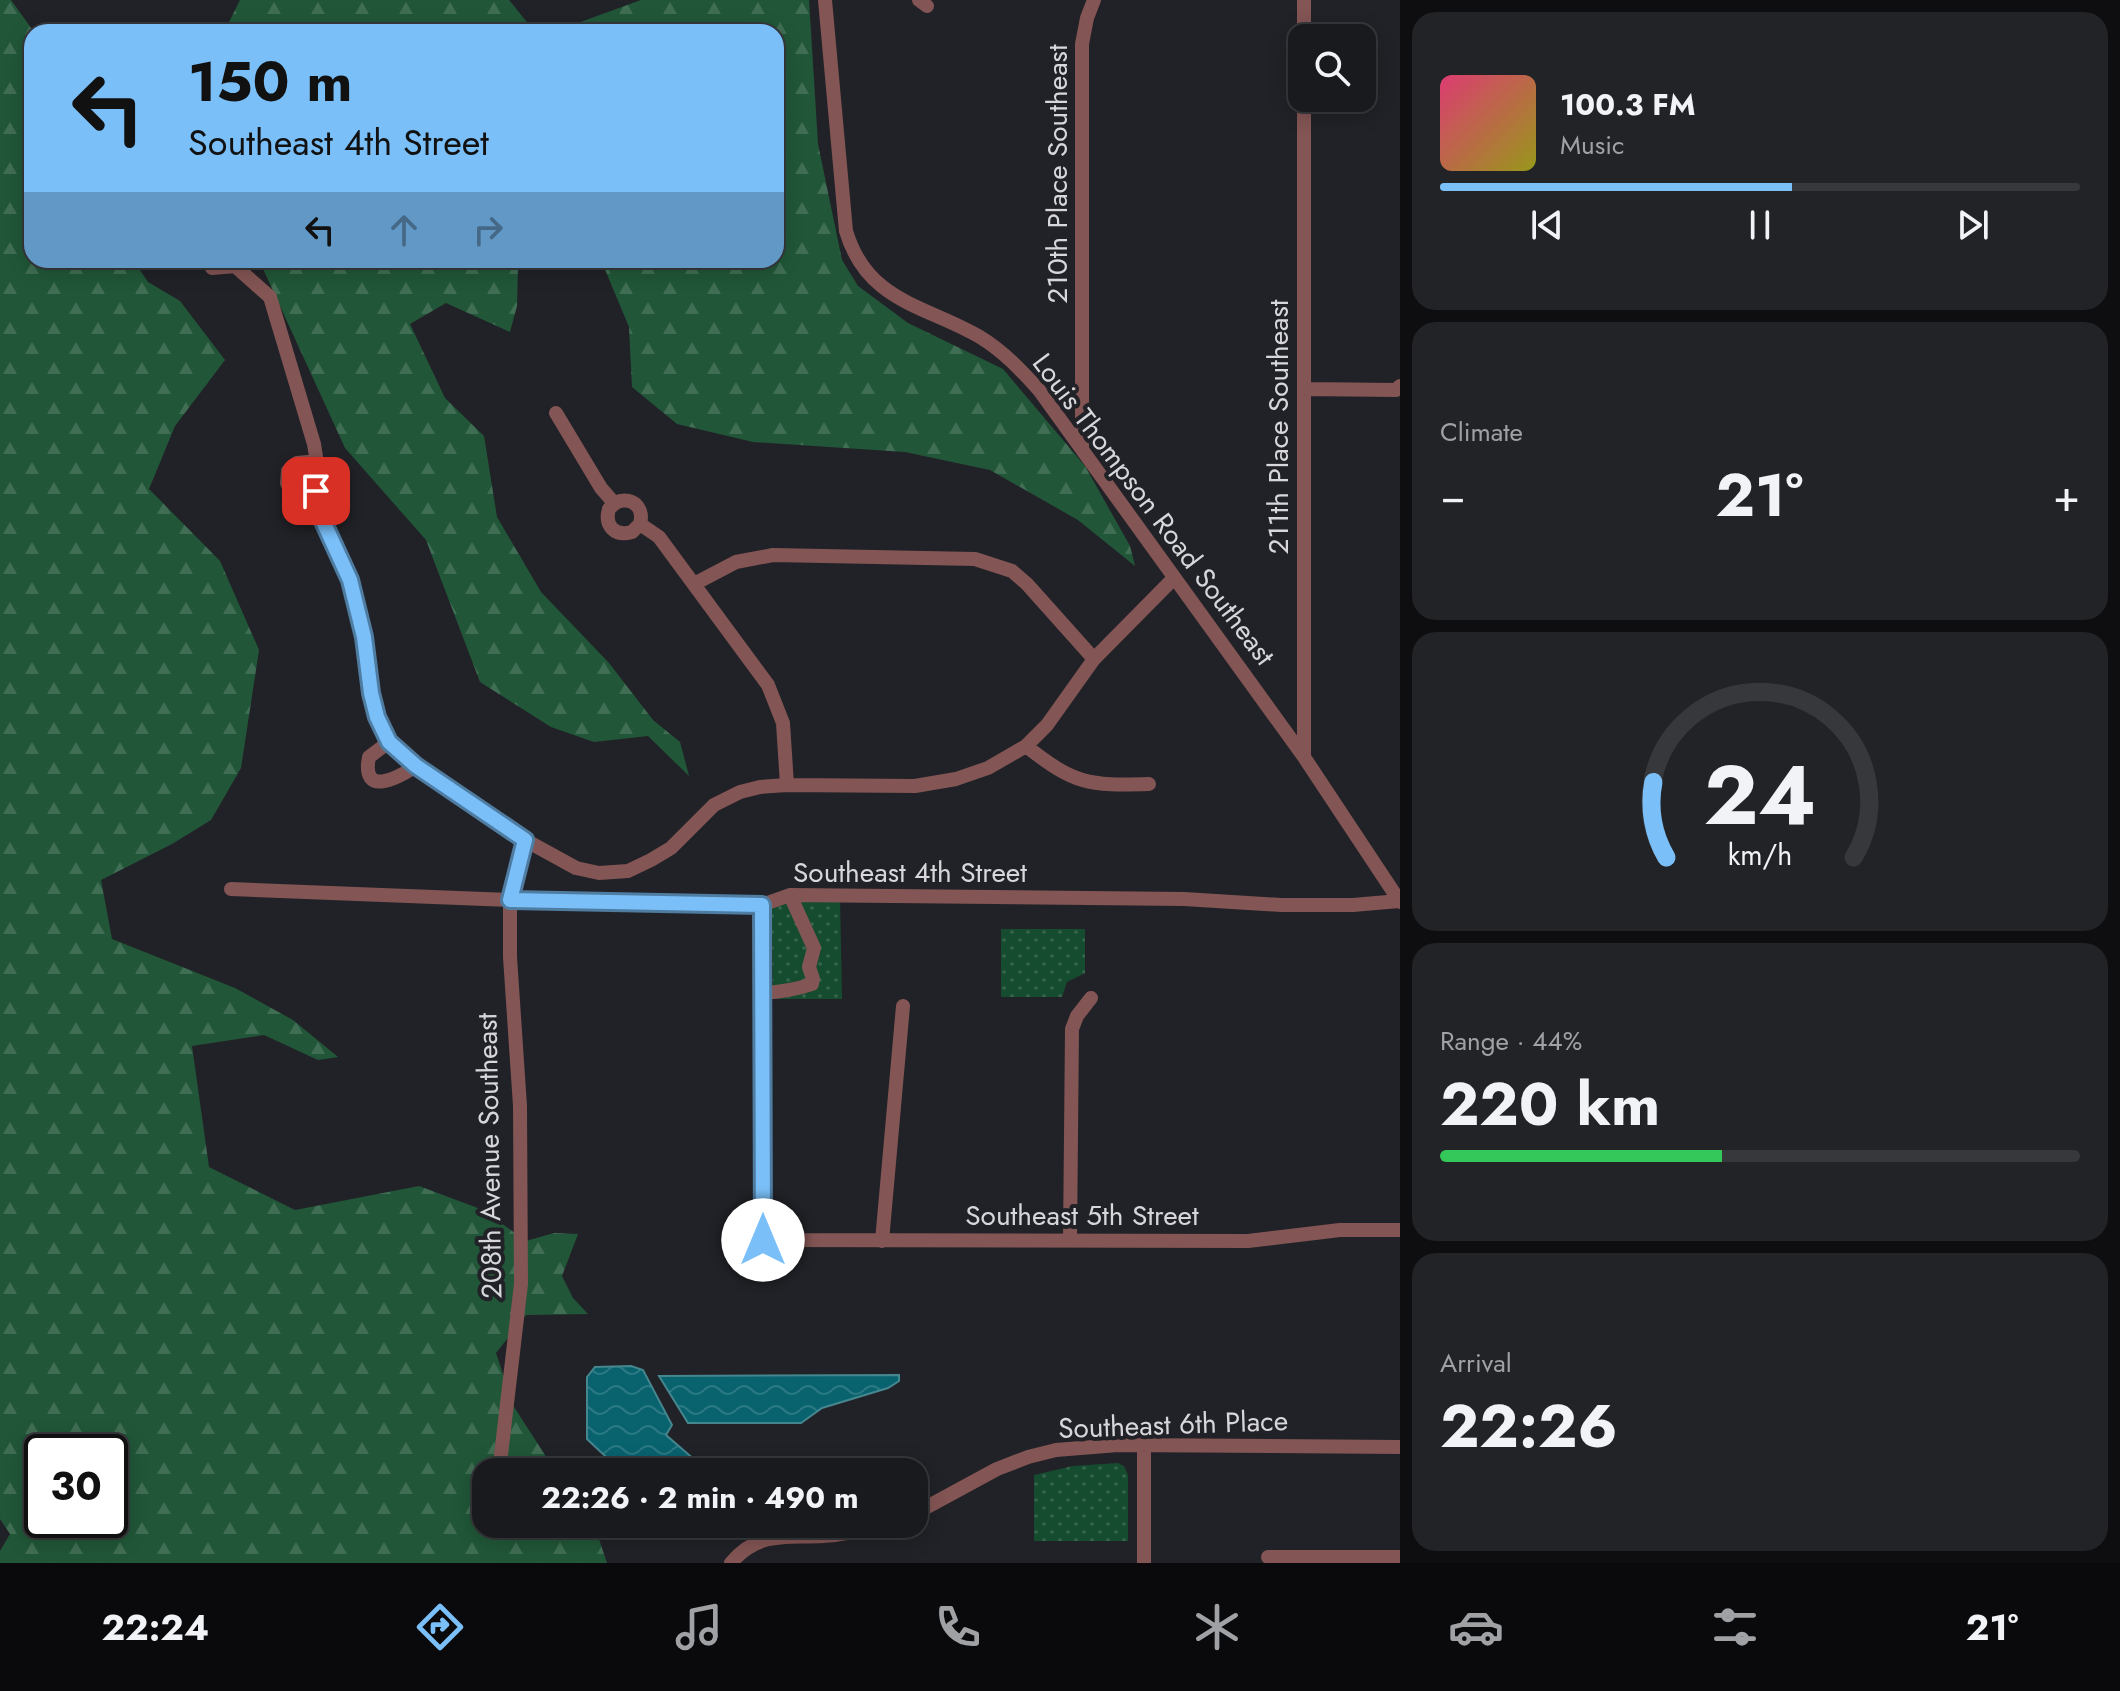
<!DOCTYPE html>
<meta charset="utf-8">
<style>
body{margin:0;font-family:Jost,sans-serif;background:#222326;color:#f1f3f6;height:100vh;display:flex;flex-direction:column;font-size:30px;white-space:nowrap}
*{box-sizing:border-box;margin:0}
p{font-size:26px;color:#9fa1a4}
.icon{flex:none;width:44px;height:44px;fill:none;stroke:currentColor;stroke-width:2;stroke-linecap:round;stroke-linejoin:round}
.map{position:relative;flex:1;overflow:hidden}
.details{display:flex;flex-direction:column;gap:12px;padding:12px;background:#0e0e10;width:720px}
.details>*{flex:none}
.top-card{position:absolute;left:24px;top:24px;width:760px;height:244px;border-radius:24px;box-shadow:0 4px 20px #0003,0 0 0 2px #37383b;background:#7abff8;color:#111;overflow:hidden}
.fabs{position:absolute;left:1288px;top:24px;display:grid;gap:16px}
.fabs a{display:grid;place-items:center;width:88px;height:88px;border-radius:16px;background:#191a1d;box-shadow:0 4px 20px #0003,0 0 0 2px #37383b;font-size:40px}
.speed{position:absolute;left:24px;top:1434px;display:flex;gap:16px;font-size:40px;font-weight:700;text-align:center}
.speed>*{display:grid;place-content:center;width:104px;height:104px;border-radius:50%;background:#191a1d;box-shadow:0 4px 20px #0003,0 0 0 2px #37383b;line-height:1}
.speed .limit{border:4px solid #111;border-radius:12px;background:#fff;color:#111}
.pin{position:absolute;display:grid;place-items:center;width:68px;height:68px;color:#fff;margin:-34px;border-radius:16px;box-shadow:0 4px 12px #0006}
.me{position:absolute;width:88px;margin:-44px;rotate:0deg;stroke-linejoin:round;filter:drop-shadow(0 0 6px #0008)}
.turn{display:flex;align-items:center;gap:28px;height:168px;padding:0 32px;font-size:36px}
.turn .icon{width:104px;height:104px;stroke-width:2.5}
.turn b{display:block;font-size:56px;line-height:68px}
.lanes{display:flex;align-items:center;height:76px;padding:0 32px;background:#0003;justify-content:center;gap:40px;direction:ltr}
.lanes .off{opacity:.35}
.big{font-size:60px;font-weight:700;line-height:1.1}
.details .tile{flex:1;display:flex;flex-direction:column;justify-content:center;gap:12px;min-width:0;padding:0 28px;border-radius:24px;background:#222326}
.details .dial{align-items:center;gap:0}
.dial svg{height:208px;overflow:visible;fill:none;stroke:#37383b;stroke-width:7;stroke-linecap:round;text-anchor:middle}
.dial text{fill:#f1f3f6;stroke:none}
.song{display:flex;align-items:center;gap:24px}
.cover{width:96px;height:96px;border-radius:12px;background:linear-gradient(135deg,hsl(340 70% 55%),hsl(60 70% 35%))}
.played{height:8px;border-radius:4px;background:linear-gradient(90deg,#7abff8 55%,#37383b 55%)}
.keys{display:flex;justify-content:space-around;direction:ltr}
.heat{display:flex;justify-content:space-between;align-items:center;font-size:44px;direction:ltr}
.charge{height:12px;border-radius:6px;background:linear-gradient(90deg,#34c759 44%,#37383b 0)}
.trip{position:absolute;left:472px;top:1458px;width:456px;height:80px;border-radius:24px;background:#191a1d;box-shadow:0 4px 20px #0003,0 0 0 2px #37383b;font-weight:700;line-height:80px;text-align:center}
.tabs{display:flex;height:128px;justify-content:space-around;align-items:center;background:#0a0a0c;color:#9fa1a4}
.tabs .icon{width:56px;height:56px}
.tabs .active{color:#7abff8}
.tabs b{font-size:36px;color:#f1f3f6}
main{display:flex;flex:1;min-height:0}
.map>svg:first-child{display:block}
.forest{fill:url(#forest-firs);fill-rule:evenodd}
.park{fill:url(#park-dots)}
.water{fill:url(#water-waves);stroke:#46868f;stroke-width:2}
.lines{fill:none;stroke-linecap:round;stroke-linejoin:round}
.minor{stroke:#835554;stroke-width:14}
.route-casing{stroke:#4f7ca1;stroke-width:20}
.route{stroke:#7abff8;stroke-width:14}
.labels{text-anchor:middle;stroke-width:8;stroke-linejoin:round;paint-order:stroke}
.street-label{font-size:28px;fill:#d7d7db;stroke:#212227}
</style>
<main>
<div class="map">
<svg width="1400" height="1563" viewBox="0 0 1400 1563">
<defs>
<pattern id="forest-firs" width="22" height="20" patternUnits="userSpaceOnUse" patternTransform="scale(2)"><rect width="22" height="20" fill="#215738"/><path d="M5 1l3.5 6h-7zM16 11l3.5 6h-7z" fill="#406e54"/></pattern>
<pattern id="park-dots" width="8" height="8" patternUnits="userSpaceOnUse" patternTransform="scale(2)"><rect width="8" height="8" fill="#154c2f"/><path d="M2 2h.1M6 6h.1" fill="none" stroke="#36654d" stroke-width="1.8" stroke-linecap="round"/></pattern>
<pattern id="water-waves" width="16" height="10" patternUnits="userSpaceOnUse" patternTransform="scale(2)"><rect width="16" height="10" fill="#08636f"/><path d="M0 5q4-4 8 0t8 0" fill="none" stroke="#2b7983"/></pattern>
</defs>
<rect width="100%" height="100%" fill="#212227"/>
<!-- forest -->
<path class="forest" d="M0,0H11L34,32L32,260H133L148,282L180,301L225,360L175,426L149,489L220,561L259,650L241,768L211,820L172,844L101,880L112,939L235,988L293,1020L338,1057L318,1060L264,1035L192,1046L209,1167L295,1210L419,1186L483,1210L526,1241L554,1233L578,1234L562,1276L573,1298L588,1314L526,1315L496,1353L514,1407L556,1472H486V1524H594L607,1563H0V1551L10,1534L0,1519ZM42,1452H110V1520H42Z
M240,0H509L535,32H224Z
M641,0H809L818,144L842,260L858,286L908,323L1003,369L1085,466L1130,546L1135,566L1078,520L990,470L905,452L753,442L677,424L632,387L629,327L601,260H776V32H553Z
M259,260H569L518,268L517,306L510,332L446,303L410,324L445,398L484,436L497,517L541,592L609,663L653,720L680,742L689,776L648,736L594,742L551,727L480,682L426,540L345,448Z"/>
<!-- park -->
<path class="park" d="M840,898L842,999H773L772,925L767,909L777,903Z
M1001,929H1085V973L1067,982L1062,997H1001Z
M1118,1463L1124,1466L1128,1475V1541H1034V1475L1073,1466Z"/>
<!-- water -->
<path class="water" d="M631,1366L643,1370L672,1425L666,1435L696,1461L697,1472H622L587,1439V1377L595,1367Z
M899,1375V1381L888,1388L822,1408L801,1423H688L659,1376Z"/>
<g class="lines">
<!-- minor -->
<path class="minor" d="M825,0L846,231C867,302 925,305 980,337C1003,351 1021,370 1039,390L1304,757L1400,902
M919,0L927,6
M1304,0V38
M212,268L235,266L270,297L314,444L318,469
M1304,389L1396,390L1400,386
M556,413L601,488L614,503
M1082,447V44L1087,18L1094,0
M311,495C300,498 292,494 287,483L288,471L297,463L308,462L320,475L319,486L311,495L350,580L364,637L371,693L377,717L389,742L416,766L525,840L576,868L599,873L628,871L651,860L671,848L714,805L740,792L760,787L787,785L915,786L956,779L988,768L1026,746L1047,725L1094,659L1174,578
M640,524L632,532C615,537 604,526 609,509C622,492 646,502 640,524L659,537L768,685L783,723L787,785
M694,584L736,562L773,555L975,559L1012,571L1027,584L1094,659
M389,742L369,757C361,798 398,778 416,766
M1026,746C1074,784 1088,786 1149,784
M1304,757V98
M231,889L510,900L762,905L790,895L1184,899L1281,905H1353L1399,901
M762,905L763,1240L1248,1241L1340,1230H1400
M762,993C780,992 795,990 812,984L813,979L809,967L814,948L790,895
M1070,1240L1072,1029L1077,1016L1091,998
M882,1241L903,1006
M1144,1445V1563
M499,1472L521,1284L520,1106L510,957V900L525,840
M914,1514L997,1469L1028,1457L1056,1450L1118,1445L1400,1447
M491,1530L492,1524
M1268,1557H1400
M731,1563C758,1531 785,1538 823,1536C843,1535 864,1530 884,1524"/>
</g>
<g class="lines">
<defs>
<path id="route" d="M316,491L311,495L350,580L364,637L371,693L377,717L389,742L416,766L525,840L510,900L762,905L763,1240"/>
</defs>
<!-- route casing -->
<use href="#route" class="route-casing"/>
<!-- route -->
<use href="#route" class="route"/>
</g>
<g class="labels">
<!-- street labels -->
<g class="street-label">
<text transform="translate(1057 174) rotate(-90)" y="10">210th Place Southeast</text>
<text transform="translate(1278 427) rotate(-90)" y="10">211th Place Southeast</text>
<text transform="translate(1154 509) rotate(53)" y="10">Louis Thompson Road Southeast</text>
<text x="910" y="882">Southeast 4th Street</text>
<text transform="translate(489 1156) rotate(-91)" y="10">208th Avenue Southeast</text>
<text x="1082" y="1225">Southeast 5th Street</text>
<text transform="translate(1173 1424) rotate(-2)" y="10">Southeast 6th Place</text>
</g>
</g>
</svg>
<div class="fabs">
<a><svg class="icon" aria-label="search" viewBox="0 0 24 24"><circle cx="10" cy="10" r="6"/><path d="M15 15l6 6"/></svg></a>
</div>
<div class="speed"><div class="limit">30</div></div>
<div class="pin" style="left:316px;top:491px;background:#d93025"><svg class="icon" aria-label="arrive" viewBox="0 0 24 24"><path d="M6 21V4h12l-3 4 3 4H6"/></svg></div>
<svg class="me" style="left:763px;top:1240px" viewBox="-20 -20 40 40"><circle r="19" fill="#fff"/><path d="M0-13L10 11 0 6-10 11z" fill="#7abff8"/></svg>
<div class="trip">22:26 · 2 min · 490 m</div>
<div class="top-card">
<div class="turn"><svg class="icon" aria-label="left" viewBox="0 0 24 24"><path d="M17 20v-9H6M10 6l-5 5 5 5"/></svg><div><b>150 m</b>Southeast 4th Street</div></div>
<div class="lanes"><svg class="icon" aria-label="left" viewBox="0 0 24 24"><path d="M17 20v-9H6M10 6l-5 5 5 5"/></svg><svg class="icon off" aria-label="ahead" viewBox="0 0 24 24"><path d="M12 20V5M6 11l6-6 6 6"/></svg><svg class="icon off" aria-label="right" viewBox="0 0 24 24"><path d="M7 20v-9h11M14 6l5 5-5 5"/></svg></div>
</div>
</div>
<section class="details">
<div class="tile">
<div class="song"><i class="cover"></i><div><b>100.3 FM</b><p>Music</p></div></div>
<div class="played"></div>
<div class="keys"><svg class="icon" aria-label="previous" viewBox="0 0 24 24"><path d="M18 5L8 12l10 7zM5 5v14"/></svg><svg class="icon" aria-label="pause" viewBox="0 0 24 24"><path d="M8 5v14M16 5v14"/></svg><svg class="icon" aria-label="next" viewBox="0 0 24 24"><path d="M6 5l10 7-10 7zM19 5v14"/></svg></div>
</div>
<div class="tile"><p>Climate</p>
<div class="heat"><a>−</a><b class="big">21°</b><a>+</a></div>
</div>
<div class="tile dial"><svg viewBox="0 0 100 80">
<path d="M14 69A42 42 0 1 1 86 69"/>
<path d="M14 69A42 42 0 0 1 9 40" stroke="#7abff8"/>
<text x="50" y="56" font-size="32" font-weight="700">24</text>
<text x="50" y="72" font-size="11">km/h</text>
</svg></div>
<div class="tile"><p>Range · 44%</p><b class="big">220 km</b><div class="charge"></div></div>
<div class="tile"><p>Arrival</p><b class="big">22:26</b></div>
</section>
</main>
<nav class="tabs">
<b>22:24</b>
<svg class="icon active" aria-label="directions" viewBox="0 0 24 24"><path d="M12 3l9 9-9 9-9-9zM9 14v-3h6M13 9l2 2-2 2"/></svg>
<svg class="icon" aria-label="music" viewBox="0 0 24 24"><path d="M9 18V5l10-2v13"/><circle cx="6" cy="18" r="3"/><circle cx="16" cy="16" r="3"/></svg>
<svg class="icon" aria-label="phone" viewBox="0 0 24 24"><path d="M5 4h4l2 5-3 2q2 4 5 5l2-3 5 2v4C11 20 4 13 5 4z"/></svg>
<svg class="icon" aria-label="climate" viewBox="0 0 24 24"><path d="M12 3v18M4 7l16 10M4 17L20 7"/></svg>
<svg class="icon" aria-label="car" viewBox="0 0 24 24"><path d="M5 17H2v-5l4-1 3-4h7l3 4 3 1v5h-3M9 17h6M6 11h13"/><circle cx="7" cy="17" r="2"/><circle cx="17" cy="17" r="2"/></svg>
<svg class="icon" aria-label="filters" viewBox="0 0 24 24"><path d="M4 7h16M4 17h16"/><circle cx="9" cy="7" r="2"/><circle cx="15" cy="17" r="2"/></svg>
<b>21°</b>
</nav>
